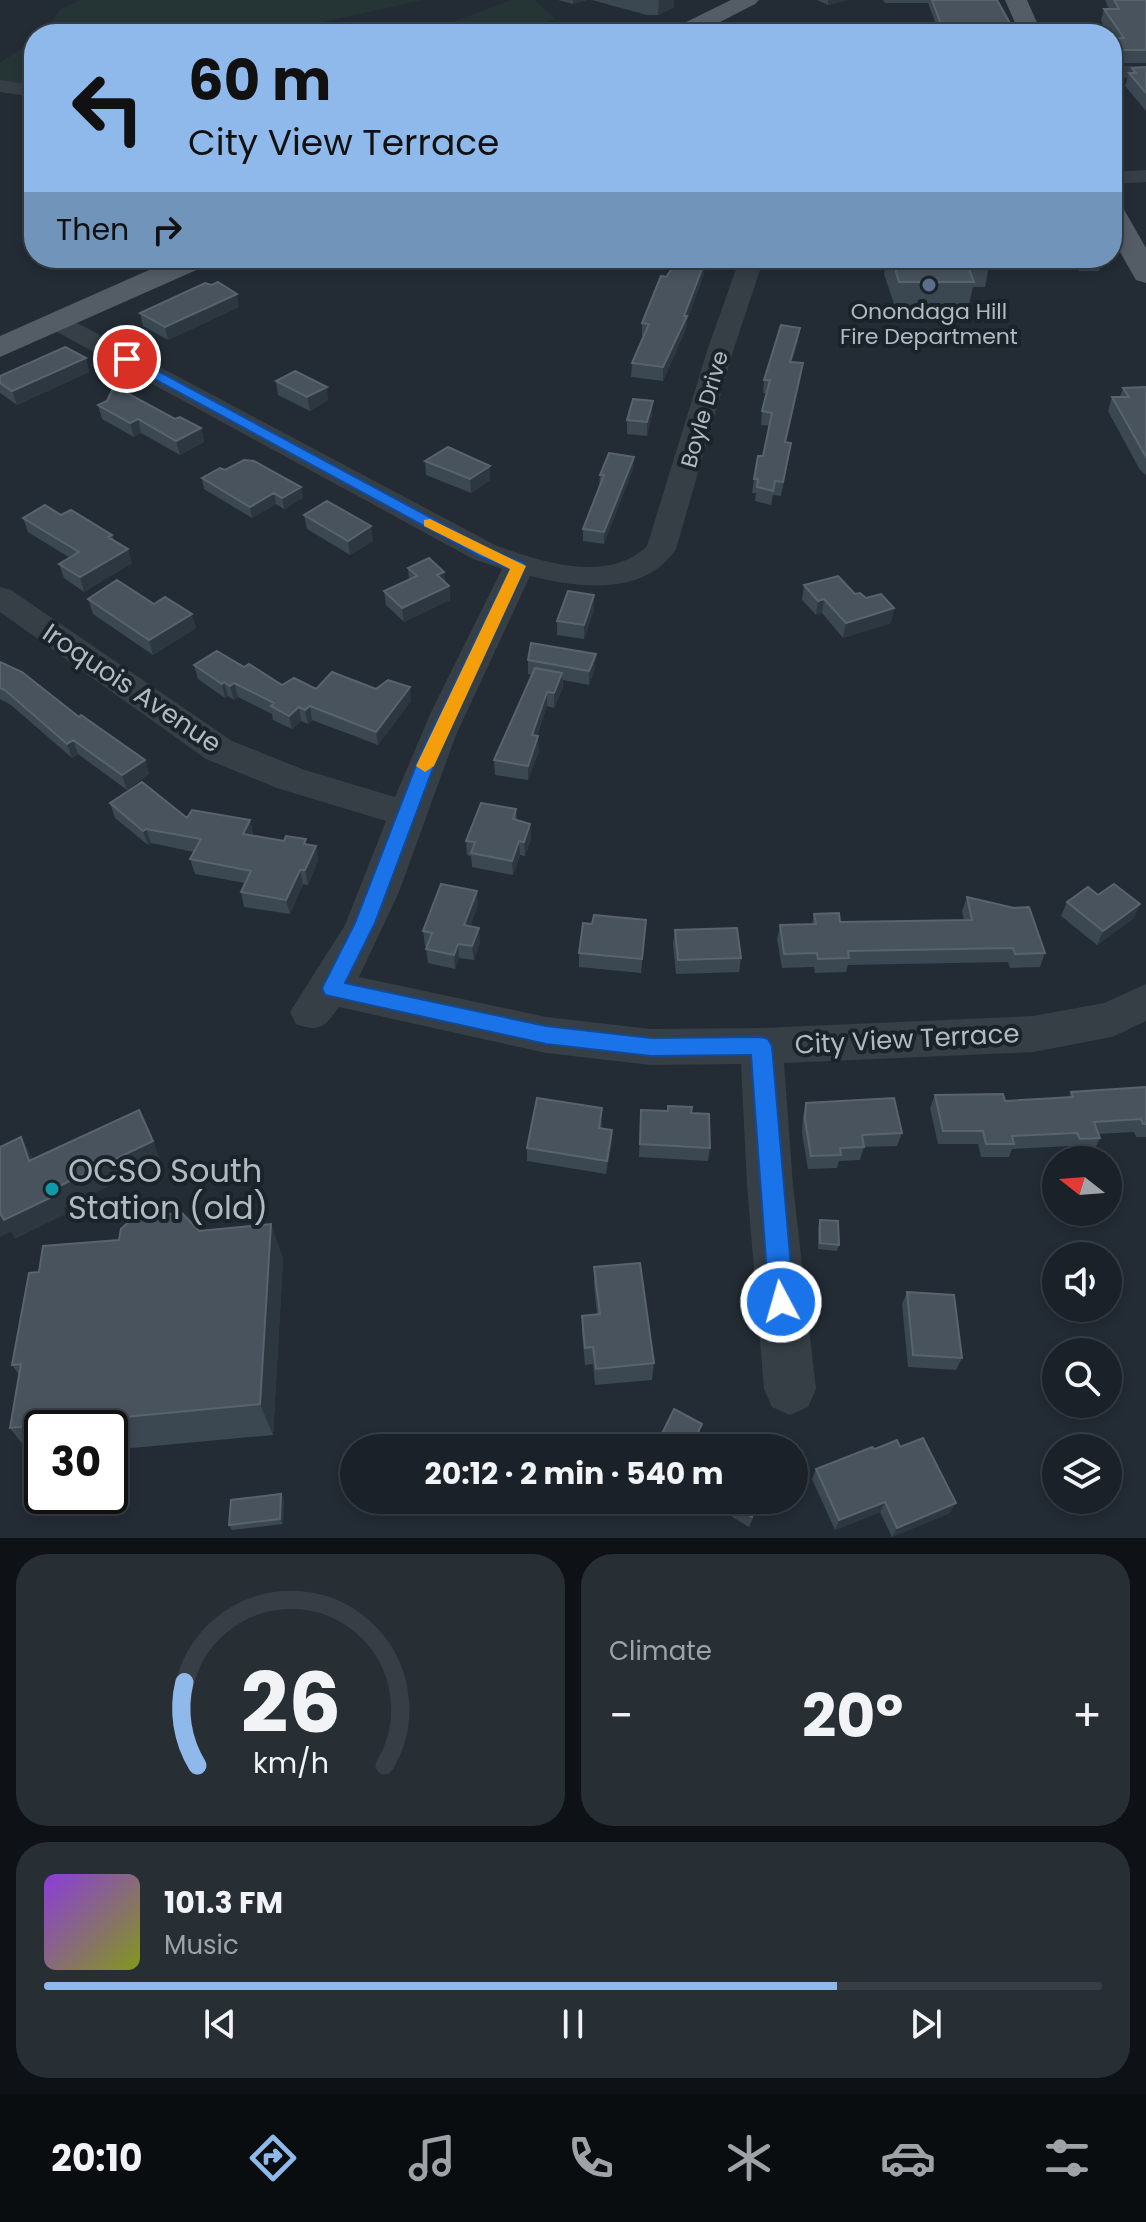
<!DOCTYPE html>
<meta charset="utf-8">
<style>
body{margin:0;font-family:Poppins,sans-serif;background:#272e34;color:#f1f3f6;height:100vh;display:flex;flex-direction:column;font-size:30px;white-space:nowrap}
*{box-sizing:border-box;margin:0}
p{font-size:26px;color:#9fa3a8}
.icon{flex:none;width:44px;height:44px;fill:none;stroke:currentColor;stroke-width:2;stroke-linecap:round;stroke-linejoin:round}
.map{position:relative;height:1538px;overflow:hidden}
.sheet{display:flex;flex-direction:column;gap:16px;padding:16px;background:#0e1216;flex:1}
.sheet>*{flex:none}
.banner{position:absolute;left:24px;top:24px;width:1098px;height:244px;border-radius:32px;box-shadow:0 4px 12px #0003,0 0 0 2px #383e45;background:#8eb9ea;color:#111;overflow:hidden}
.needle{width:52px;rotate:287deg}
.buttons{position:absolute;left:1042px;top:1146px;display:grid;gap:16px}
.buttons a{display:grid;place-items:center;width:80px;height:80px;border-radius:50%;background:#1a2128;box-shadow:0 4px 12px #0003,0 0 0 2px #383e45;font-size:40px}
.speed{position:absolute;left:24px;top:1410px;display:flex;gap:16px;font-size:40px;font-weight:700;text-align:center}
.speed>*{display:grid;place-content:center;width:104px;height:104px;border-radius:50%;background:#1a2128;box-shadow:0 4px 12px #0003,0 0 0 2px #383e45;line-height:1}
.speed .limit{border:4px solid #111;border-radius:12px;background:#fff;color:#111}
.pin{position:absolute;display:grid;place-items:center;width:68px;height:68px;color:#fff;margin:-34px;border:4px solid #fff;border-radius:50%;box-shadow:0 2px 8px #0007}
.me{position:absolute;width:88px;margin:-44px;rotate:354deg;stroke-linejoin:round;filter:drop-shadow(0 0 6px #0008)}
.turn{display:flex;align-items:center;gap:28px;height:168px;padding:0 32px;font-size:36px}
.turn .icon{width:104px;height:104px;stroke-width:2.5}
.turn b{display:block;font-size:56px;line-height:68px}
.then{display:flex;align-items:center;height:76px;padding:0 32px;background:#0003;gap:16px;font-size:30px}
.big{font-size:60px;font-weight:700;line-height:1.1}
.sheet .card{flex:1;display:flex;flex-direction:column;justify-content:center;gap:12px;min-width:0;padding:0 28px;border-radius:32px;background:#272e34}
.sheet .dial{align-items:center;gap:0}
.dial svg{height:208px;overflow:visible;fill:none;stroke:#383e45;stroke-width:7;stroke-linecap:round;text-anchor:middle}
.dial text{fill:#f1f3f6;stroke:none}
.song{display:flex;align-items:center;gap:24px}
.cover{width:96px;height:96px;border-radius:12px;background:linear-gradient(135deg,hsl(270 70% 55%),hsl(70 70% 35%))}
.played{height:8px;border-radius:4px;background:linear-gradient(90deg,#8eb9ea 75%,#383e45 75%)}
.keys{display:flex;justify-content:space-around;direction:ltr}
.heat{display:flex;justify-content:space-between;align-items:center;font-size:44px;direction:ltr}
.sheet .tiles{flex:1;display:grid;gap:16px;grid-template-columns:1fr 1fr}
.card:last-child{grid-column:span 2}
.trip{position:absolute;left:340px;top:1434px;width:468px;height:80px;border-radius:40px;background:#1a2128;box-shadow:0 4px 12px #0003,0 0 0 2px #383e45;font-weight:700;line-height:80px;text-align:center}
.dock{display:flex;height:128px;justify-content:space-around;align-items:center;background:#0a0d10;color:#9fa3a8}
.dock .icon{width:56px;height:56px}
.dock .active{color:#8eb9ea}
.dock b{font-size:36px;color:#f1f3f6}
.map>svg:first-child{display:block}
.green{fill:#253536}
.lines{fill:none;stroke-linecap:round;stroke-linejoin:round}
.minor{fill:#363e46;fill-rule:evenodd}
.major{fill:#545d66;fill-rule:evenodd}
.wall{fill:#3b4751}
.shaded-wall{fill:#2c3740}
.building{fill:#48535d;stroke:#58636d;stroke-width:2}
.route{fill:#1a73e8;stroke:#114b97;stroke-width:2}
.slow{fill:#f59e0b}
.service-dot{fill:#5c6f8a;stroke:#1b232a;stroke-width:3}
.culture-dot{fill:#0f9aa8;stroke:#1b232a;stroke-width:3}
.labels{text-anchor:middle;stroke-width:8;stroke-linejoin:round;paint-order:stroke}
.far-poi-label{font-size:22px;fill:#b1b9c2;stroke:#1b232a}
.far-street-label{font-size:22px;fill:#b1b9c2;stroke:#1b232a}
.street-label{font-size:26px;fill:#b1b9c2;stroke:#1b232a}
.near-poi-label{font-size:32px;fill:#b1b9c2;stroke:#1b232a;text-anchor:start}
</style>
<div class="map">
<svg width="1146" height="1538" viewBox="0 0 1146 1538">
<rect width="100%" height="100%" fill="#232c35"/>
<!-- green -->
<path class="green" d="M80,0H422L310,25L296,34H41L61,9Z
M511,0H535L555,19L537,25L556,27L560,34H481L445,25Z
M34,40V86L0,81V63Z"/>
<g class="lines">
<!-- minor -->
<path class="minor" d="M1112,66H1146V78H1112Z
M0,80L34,85V97L0,92Z
M1146,170V182L1112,184V172Z
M740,258H764L734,348L676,549C644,597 578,588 530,576L456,735L399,892L359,977L546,1017L651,1029L761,1028L1033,1016L1104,1003L1146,984V1021L1112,1037L1033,1052L784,1063L793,1185L816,1389L808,1407L790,1415L772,1407L764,1389L747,1185L741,1064L651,1065L546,1053L339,1007C325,1026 321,1033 296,1024L290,1012L345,925L386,821L277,788L206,759L0,612V587L11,590L232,741L302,769L395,797L432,710L502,569L473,559L48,327L44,322L48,317H66L495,545C540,562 608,584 647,546L708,348Z"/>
<!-- major -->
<path class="major" d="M731,0H759L755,4L697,34H669L672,29Z
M1005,0H1027L1042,34H1020Z
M1112,204L1122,206L1146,248V283L1136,280L1112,238Z
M176,258H214L210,264L0,357V336Z"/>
</g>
<!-- wall -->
<path class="wall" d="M558,0H587L573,4Z
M592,0H674V7L658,15H647Z
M817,0H847L828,5Z
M883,0H997L1011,25L1009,34H935V30H938L928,3H885Z
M1105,0H1146V63H1116L1112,56V34H1109L1101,21L1104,9H1109Z
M1146,67V111L1125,86L1129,73H1131L1132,68Z
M887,258H989L990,261L985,287H973L968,308L895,307L884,274Z
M1018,258H1103L1099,271H1079L1075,261L1019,260Z
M705,261L704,274L687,320L686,329L663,381L631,377L632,363L644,337L642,336V323L666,277Z
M162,304L239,307L168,340L143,326L140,313Z
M798,341L792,362L801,377L786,442L789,456L781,496L773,495L771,505L755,501L756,493H752L754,479L763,456L770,426L761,425L762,411L767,394L763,393L764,380Z
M86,358L89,372L17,405L0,393V376Z
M276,381L328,400L310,411L278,395Z
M1146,387V475L1140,470L1108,411L1112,397H1120L1123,388Z
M107,401L175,419L201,428L204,442L180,455L141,433L134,437L102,419L98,405Z
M652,415L647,436L627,434V420Z
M634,457L633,469L604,544L583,541V529L599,487L600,475Z
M425,461L490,480L471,493L426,475Z
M225,470L301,487L303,498L284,509L276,504L252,518L204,489L202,478Z
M61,515L112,535L114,541L132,563L84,592L64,578L59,564L70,558L28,532L23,518Z
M304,515L373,541L350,555L307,529Z
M408,568L444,572L445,582L449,586L450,600L404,622L386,605L384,591L409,579Z
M804,585L855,594L894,608L891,623L843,638L822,613L816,615L802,600Z
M88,599L154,604L196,628L153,655L93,614Z
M594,610L584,639L557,635V621Z
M528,660L595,668L589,685L563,680V687L554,708L547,706L537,736L539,751L528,780L495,775L494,760L532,675L528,674Z
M0,662L79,717L145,760L149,774L127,790L78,754L72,758L11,705L0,699Z
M194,665L244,667L282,685L316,689H376L411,701L378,745L312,720L308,724L301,721L292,729L273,720L272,714L238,697L234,700L228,696L225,698L198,679Z
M110,803L187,818L250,820L253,834V836L316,846L318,860L308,885L303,884L290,914L244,907L241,892L245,883L195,874L190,859L194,852L151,843L148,845L115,818Z
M516,809L517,820L530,824L531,839L525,856L520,855L513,875L472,867L471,856L467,855L466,841Z
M1098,895L1134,918L1097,945L1061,916L1067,902Z
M967,897L1045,953L1040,967L1010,968L1008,962L848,965L846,972L815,973L814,967L782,968L777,939L780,925L812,924L814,914L840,922L964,921L962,911Z
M478,905L470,926L480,942L474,960L459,958L455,969L428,963L426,949L427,946H425L423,931Z
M646,920L641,973L579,967V953L592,924Z
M675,930L741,958L739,972L676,974L673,944Z
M1146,1087V1137H1136L1134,1132L1098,1134L1100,1138L1093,1152H1073L1070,1146L1012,1149L1009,1157H981L978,1144H938L930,1108L935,1095L1005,1101L1069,1097L1071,1092Z
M806,1103L902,1133L897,1146L864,1147L860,1160L839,1161L837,1168L808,1169L802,1133L803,1116Z
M641,1110L691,1113L710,1148L708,1161L639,1157Z
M602,1121L601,1128L612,1143L606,1174L527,1161V1148Z
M820,1220L839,1245L837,1251L818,1249V1226Z
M271,1224L283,1259L273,1435L110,1450V1428H42V1457L33,1458L10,1428L19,1375L12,1365L39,1272L119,1240Z
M594,1267L654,1363L652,1380L595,1385L593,1364L585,1365L582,1333V1316L597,1314L594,1285Z
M907,1292L962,1358L956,1370L908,1367L902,1304Z
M900,1447L950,1513L892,1537L880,1512L835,1530L812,1479L816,1469L875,1449Z
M281,1494L284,1499L283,1524L232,1530L229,1525Z
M704,1500H761L749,1527Z"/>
<!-- shaded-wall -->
<path class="shaded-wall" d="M573,0H587L573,4Z
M659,0H674V7L658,15Z
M828,0H847L828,5Z
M705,261L704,274L687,320L686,329L663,381V367Z
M237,294L239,307L168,340L165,327Z
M800,328L798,341L788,375L790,362Z
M86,358L89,372L17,405L12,391Z
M803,363L801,377L783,456L785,442Z
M327,387L328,400L310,411L307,397Z
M653,401L652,415L647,436V422Z
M138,419L141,433L134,437L130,423Z
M201,428L204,442L180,455L176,441Z
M634,457L633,469L604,544V532Z
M490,466V480L471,493L470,479Z
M301,487L303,498L284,509L282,498Z
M274,493L276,504L252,518L250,507Z
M371,526L373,541L350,555L348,541Z
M128,549L132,563L84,592L80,577Z
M444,572L445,586L437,575Z
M449,586L450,600L404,622L402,608Z
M594,595V610L584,639V625Z
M824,599L822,613L816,615L818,601Z
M894,608L891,623L843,638L846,623Z
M192,614L196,628L153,655L149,640Z
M596,654L595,668L589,685V671Z
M562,673L563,687L554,708V693Z
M224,682L228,696L225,698L222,684Z
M234,683L238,697L234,700L230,686Z
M410,687L411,701L378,745L376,732Z
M547,692V706L532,749V735Z
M310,706L312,720L308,724L305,710Z
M299,707L301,721L292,729L289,716Z
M538,736L539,751L528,780V766Z
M73,740L78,754L72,758L67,744Z
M145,760L149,774L127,790L122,775Z
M250,820L253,834L246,849L243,834Z
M530,824L531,839L525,856L524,842Z
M146,829L151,843L148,845L143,831Z
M519,841L520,855L513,875L512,861Z
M316,846L318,860L308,885L305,870Z
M300,870L303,884L290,914L286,900Z
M477,891L478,905L466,939L464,925Z
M1140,904L1134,918L1097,945L1103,931Z
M479,928L480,942L474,960L472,946Z
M458,944L459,958L455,969L454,955Z
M612,1130V1143L606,1174L607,1161Z
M21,1137L32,1157L40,1180L29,1161Z
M153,1141L161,1161L64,1208L66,1214L15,1239L11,1232L0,1237V1213L53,1189Z
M271,1224L283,1259L273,1435L260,1404Z
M281,1494L284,1499L283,1524L280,1519Z
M885,1502L880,1512L835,1530L839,1520Z
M956,1503L950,1513L892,1537L897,1528Z"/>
<!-- building -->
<path class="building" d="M932,0H997L1011,25H999L1003,34H938L935,30H943Z
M1114,0H1146V50H1120L1112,38H1124L1104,9H1119Z
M733,25L776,32L773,34H722Z
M1146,67V93L1129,73H1136L1132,68Z
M680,258L705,261L684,316H687L663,367L632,363L649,324L642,323L661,276L666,277Z
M892,258H989L990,261H966L974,282H899Z
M218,282L237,294L165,327L140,313L205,283L212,285Z
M781,325L800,328L790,362L803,363L785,442L791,443L783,482L775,481L773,491L757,487L758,479H754L758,456H763L772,413L762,411L770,380H764Z
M65,347L86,358L12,391L0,383V376Z
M295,371L327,387L307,397L276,381Z
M114,386L175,419L180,417L201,428L176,441L138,419L130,423L98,405L107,401Z
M1146,387V457L1112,397H1129L1123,388Z
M633,399L653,401L647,422L627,420Z
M448,447L490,466L470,479L425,461Z
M609,453L634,457L604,532L583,529L604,475H600Z
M244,460L254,461L301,487L282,498L274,493L250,507L202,478L220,468L225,470Z
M327,501L371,526L348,541L304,515Z
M45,505L61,515L71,510L112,535L108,537L128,549L80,577L59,564L79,552L23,518Z
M429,558L444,572L437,575L449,586L402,608L384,591L417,576L408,568Z
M838,576L855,594L860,593L866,598L881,594L894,608L846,623L824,599L818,601L804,585Z
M117,580L154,604L165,597L192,614L149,640L88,599Z
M568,591L594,595L584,625L557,621Z
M531,643L596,654L589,671L528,660Z
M217,651L244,667L249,664L282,685L294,678L316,689L332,672L376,689L388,680L410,687L376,732L310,706L305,710L299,707L289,716L271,706L274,703L234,683L230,686L224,682L222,684L194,665Z
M0,662L22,672L79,717L81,715L145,760L122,775L73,740L67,744L5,690L0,688Z
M535,668L562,673L554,693L547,692L532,735L538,736L528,766L494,760Z
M142,782L187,818L192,810L250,820L243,834L284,841L286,836L306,839L304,844L316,846L305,870H300L286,900L241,892L251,871L190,859L201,839L146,829L143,831L110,803Z
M481,803L516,809L513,819L530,824L524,842L519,841L512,861L471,853L475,842L466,841Z
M441,884L477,891L464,925L479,928L472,946L458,944L454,955L426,949L432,933L423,931Z
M1114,884L1140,904L1103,931L1067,902L1088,887L1098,895Z
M967,897L1014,908L1029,907L1045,953L1015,954L1013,948L848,951L849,958L818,959L817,953L784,954L780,925L816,924L814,914L839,913L840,922L972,920Z
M594,915L646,920L642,959L579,953L583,923L592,924Z
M737,928L741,958L678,960L675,930Z
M1146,1087V1124H1143L1141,1119L1094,1122L1100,1138L1080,1139L1077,1133L1012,1136L1014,1144H986L983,1131H943L935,1095L1003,1094L1005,1101L1073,1097L1071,1092Z
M537,1098L602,1108L599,1128L612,1130L607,1161L527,1148Z
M894,1098L902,1133L862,1135L864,1147L840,1148L841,1155L811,1156L805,1120L806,1103Z
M668,1106L692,1107L691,1113L709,1114L710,1148L640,1144L641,1110L668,1111Z
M139,1110L153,1141L53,1189L56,1195L4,1220L0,1213V1147L21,1137L29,1161Z
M182,1213L199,1231L271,1224L260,1404L10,1428L21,1364L12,1365L29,1273L39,1272L43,1246L119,1240L121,1229L135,1216Z
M820,1220L838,1221L839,1245L820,1243Z
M640,1263L654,1363L596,1369L593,1347L585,1348L582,1316L600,1314L594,1267Z
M907,1292L954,1295L962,1358L913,1355Z
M674,1409L702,1424L698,1432L727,1448H655Z
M923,1438L956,1503L897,1528L885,1502L839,1520L816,1469L872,1447L875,1449L897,1440L900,1447Z
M281,1494L280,1519L229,1525L231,1500Z
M723,1500H759L752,1517Z"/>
<!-- route -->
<path class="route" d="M123,357H132L489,549L524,563L526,566L438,755L375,923L345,983L546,1026L651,1038L761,1037L768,1039L772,1046L794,1302L790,1310L781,1314L772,1310L769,1302L751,1055L651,1056L546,1044L325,995L322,988L355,923L420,755L510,569L479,556L123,362Z"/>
<!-- slow -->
<path class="slow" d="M430,519L526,566L434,766L425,772L416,766L510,569L424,526V520Z"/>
<!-- markers -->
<circle class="service-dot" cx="929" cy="285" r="8"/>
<circle class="culture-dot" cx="52" cy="1189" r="8"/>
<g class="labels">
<!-- far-poi labels -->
<g class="far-poi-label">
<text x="929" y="319">Onondaga Hill<tspan x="929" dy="25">Fire Department</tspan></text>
</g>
<!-- far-street labels -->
<g class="far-street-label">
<text transform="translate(704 409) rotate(-74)" y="8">Boyle Drive</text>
</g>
<!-- street labels -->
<g class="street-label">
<text transform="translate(132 688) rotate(34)" y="9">Iroquois Avenue</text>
<text transform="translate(907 1039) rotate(-3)" y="9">City View Terrace</text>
</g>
<!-- near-poi labels -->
<g class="near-poi-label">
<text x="68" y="1182">OCSO South<tspan x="68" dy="37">Station (old)</tspan></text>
</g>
</g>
</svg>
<div class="buttons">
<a><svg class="needle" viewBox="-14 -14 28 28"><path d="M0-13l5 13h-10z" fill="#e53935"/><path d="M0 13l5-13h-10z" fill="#9fa3a8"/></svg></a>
<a><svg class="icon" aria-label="sound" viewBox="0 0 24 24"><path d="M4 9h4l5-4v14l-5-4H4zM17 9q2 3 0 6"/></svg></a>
<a><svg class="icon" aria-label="search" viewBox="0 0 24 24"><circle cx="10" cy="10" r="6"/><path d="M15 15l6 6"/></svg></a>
<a><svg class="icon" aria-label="layers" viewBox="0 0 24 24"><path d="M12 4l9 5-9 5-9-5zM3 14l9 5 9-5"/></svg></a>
</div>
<div class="speed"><div class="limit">30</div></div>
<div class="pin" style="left:127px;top:359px;background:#d93025"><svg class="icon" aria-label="arrive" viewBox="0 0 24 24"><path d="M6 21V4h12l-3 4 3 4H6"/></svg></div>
<svg class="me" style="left:781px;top:1302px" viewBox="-20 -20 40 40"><circle r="17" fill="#1a73e8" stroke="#fff" stroke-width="3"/><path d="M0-11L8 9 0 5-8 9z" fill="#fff"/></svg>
<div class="trip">20:12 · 2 min · 540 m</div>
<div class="banner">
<div class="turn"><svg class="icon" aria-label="left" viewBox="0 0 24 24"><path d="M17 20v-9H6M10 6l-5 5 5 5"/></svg><div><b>60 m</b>City View Terrace</div></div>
<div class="then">Then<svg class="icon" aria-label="right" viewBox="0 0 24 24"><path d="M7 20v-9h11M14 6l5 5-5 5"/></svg></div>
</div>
</div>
<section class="sheet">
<div class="tiles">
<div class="card dial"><svg viewBox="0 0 100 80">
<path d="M14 69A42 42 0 1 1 86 69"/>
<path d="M14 69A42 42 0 0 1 9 37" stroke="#8eb9ea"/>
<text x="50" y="56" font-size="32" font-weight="700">26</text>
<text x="50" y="72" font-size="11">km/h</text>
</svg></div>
<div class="card"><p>Climate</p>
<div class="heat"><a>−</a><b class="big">20°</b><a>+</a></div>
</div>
<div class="card">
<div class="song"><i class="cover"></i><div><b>101.3 FM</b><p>Music</p></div></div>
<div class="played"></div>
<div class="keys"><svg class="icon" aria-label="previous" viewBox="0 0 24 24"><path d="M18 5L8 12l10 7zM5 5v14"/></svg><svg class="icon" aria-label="pause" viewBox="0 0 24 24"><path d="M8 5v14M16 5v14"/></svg><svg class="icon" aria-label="next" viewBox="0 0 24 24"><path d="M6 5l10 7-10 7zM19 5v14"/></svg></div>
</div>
</div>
</section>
<nav class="dock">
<b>20:10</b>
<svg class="icon active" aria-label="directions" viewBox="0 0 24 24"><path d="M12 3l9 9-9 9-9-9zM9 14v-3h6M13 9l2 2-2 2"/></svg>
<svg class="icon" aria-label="music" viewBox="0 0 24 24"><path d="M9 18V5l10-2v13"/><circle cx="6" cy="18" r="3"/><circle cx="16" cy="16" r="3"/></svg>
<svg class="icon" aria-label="phone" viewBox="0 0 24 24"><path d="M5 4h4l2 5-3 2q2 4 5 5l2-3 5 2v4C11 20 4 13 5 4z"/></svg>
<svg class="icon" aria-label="climate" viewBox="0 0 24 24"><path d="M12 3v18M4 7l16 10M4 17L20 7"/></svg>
<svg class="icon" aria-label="car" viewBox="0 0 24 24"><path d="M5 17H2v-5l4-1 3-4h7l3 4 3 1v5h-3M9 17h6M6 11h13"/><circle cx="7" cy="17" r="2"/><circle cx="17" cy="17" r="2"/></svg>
<svg class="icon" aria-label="filters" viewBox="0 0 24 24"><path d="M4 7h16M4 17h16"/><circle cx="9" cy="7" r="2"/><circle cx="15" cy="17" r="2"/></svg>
</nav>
